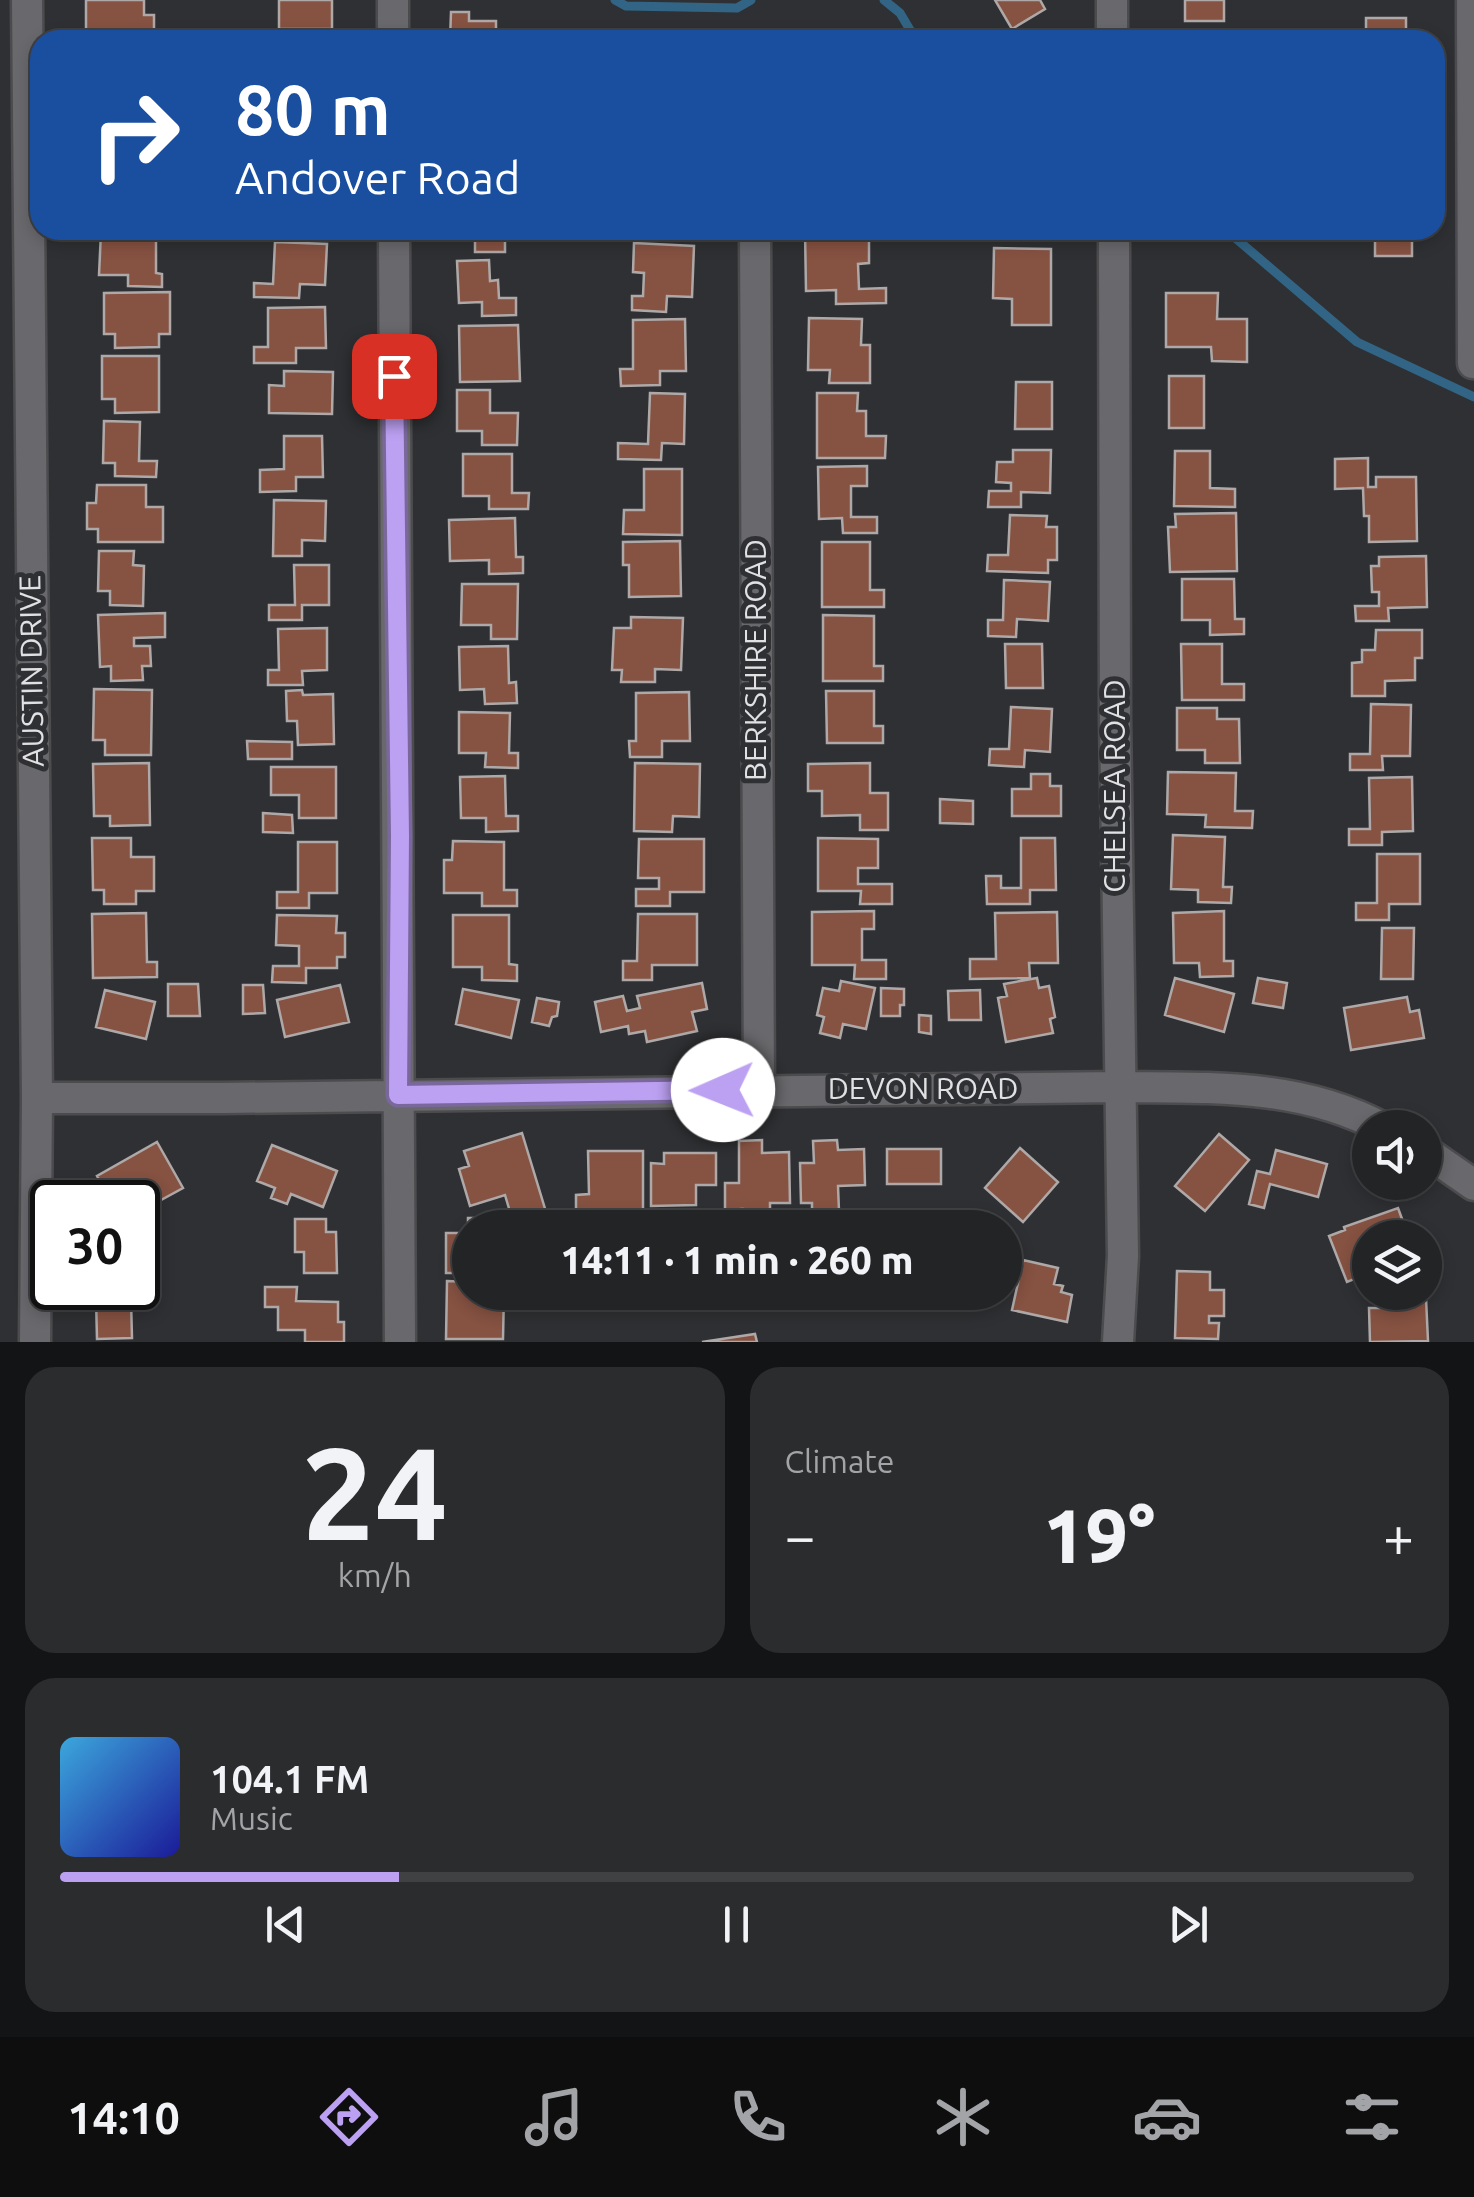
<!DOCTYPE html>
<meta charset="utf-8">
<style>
body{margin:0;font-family:Ubuntu,sans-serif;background:#2b2c2e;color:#f1f3f6;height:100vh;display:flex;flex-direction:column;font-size:38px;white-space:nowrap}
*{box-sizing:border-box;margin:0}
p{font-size:32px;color:#a3a4a7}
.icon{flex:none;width:55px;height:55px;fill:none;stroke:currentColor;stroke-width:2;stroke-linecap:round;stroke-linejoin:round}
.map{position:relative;height:1342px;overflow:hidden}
.side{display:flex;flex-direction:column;gap:25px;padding:25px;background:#131415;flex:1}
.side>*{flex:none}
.guide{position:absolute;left:30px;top:30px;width:1415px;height:210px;border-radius:30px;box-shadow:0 5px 15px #0003,0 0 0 2px #404143;background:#1a4fa0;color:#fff;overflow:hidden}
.fabs{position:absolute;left:1352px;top:1110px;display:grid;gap:20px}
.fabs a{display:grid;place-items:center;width:90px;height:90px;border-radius:50%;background:#232426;box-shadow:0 5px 15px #0003,0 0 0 2px #404143;font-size:50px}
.speed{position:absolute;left:30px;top:1180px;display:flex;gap:20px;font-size:50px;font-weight:700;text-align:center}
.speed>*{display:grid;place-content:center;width:130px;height:130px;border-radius:50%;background:#232426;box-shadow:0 5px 15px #0003,0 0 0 2px #404143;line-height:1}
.speed .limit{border:5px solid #111;border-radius:15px;background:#fff;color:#111}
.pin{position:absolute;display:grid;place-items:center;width:85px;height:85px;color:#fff;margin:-42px;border-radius:20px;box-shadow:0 5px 15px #0006}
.me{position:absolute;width:110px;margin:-55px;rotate:269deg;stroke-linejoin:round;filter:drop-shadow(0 0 8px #0008)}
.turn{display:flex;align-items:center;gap:35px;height:210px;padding:0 40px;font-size:45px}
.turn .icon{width:130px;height:130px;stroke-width:2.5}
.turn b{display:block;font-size:70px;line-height:85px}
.big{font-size:75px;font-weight:800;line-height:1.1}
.side .card{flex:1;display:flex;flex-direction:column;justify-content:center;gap:15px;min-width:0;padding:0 35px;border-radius:30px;background:#2b2c2e}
.side .dial{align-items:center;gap:0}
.dial b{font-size:130px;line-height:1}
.song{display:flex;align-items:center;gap:30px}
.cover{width:120px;height:120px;border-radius:15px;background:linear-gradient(135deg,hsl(200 70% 55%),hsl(240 70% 35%))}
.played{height:10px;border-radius:5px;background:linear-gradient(90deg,#bca0f2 25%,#404143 25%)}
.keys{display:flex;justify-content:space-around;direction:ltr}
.heat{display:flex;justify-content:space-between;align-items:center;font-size:55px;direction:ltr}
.side .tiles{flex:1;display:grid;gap:25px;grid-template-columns:1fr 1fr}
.card:last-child{grid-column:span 2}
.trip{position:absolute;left:452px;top:1210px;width:570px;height:100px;border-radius:50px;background:#232426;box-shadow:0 5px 15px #0003,0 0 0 2px #404143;font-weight:800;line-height:100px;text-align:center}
.tab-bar{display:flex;height:160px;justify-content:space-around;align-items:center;background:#0e0e0f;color:#a3a4a7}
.tab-bar .icon{width:70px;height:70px}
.tab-bar .active{color:#bca0f2}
.tab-bar b{font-size:45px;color:#f1f3f6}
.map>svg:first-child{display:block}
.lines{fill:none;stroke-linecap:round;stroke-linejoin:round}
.stream{stroke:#326585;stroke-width:9}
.building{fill:#865242;stroke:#aea9a8;stroke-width:2.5}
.minor-casing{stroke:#4c4c4e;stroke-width:35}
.minor{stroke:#69696d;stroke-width:30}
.route-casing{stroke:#7a689d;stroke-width:25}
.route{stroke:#bca0f2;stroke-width:18}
.labels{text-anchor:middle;stroke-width:10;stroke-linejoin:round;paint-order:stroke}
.street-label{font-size:30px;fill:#e1e1e3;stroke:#2f3033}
</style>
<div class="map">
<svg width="1474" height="1342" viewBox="0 0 1474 1342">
<rect width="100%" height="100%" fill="#2f3033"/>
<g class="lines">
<!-- stream -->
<path class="stream" d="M615,0L626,6L737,8L751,0
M884,0L900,13L916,40
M1226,230L1357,342L1474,397"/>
</g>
<!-- building -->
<path class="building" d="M86,0H144V15H154V30H86Z
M279,0H332V29H279Z
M995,0H1040L1045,9L1012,29Z
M1185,0H1224V21H1185Z
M451,12H469V21H496V40H450Z
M1366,18H1406V40H1366Z
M334,37V40H271V38Z
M268,230H300V233H267Z
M449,230H486V236H505V252H475V238H449Z
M632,230H665V237L632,236Z
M805,230H845V237L869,236V263L858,264L859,289L886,288V303L836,304V290L806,291Z
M1375,230H1412V256H1375Z
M101,232L156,233V273L162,274V287L128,286V275H99Z
M275,242L327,244L325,285L300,284L299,298L254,297V283L273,284Z
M634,243L694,246L692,297L667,296L666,312L632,310V296H643L644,273L633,272Z
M994,248L1051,249V325H1012V299L993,298Z
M489,260L490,281L498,280L499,298H516V315L482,316V302L459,303L457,261Z
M170,292V334H159V347L115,348V334H104V293Z
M1166,293H1218L1217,319H1247V362L1212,361L1211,347H1166Z
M325,307L326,348H296V363H254V347H268V308Z
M809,318L862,319L861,345H870V383H829L830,370H808Z
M685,319L686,371H660V385L621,386L620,369H633V320Z
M518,325L520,381L460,382L459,326Z
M102,356H159V412L115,413V399H102Z
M284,371L333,372L332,414L269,413V385L284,386Z
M1169,376H1204V428H1169Z
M1016,382H1052V429H1015Z
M457,390H490V413H518L517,445H482V431H457Z
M650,393L685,394L684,444L662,443L661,460L618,459V443L648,444Z
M817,393H858L857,411H866V436H886L885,458H817Z
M104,421L140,422L139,461H157L156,477L115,476V463H103Z
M284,436H322L323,477H296V491L260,492V470L284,469Z
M1013,450H1051L1050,493L1021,492V507H988L989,491H1011V483L996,482L997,462H1013Z
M1175,451H1210V488L1235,489V507L1174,506Z
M463,454H512V493H529L528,509H489V496H463Z
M1368,458V487H1376V477H1416L1417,541L1369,542V516H1364L1363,488L1335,489V459Z
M867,466V486H851V517H877V533H843L842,518L819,519L818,467Z
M644,469H682V535L623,534L624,510H644Z
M97,485H146V507H163V542H98V529H87V503H96Z
M274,500L326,501L325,541L302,540V556H273Z
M1236,513L1237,571L1170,572L1168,527H1176L1175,514Z
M1010,515L1047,516L1046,527H1057V560H1048V573L987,571L988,555H1008Z
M515,518L516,557H523V573L489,574V560L450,561L449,520Z
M680,541L681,596L629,597V565H623V542Z
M822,542H870V590H884V607H822Z
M99,551H134L133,565L144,566L143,606L110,605V591H98Z
M1426,556L1427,607L1388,608L1389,621H1356L1355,606H1379V592H1372L1371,566H1379V557Z
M294,565H329V605H302V620H269V605H295Z
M1182,579H1234L1235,619H1244V634L1210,635V620H1182Z
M1004,580L1050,582L1048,621L1017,619L1016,637L988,636V620H1003Z
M462,584H518L517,639H491V625H461Z
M165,613V637L134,638V646H150L151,666H142L143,680L111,681V666L100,667L98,615Z
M823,615L874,616V666H883V681H823Z
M631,617L683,618L681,670L655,669V682H621L622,670H612L614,628H631Z
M327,628V670L302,671L303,685H268V670H279L278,629Z
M1376,630H1422V658H1415V680L1385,681V696H1352V663L1362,662V650H1375Z
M1005,644H1042L1043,688H1006Z
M1181,644H1222V684H1244V700H1182Z
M508,646L509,683L516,682L517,703L485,704L484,689L460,690L459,647Z
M94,689L152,690L151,755H105V740H93Z
M302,690L303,695L333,694L334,744L298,745L297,721H287L286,691Z
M826,691H874V726H883V743H827Z
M689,692L690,741H662V757H630L629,741H636V693Z
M1371,704L1411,705L1410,756H1382L1383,770H1350V754H1370Z
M1011,707L1052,709L1050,752L1025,750L1024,767L989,765L990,749H1009Z
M1177,708H1217V719H1239L1240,763H1205V750H1177Z
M459,712L510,713L509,753H518V768L485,767L486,753H459Z
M247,741L292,742V759H248Z
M149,763L150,825L110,826V816H94L93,764Z
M635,763L700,764L699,817L673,816L672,832L634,831Z
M870,763V793H888V830H860V815L822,816V791H808V764Z
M271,767H336V818H299V795H271Z
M1168,772L1236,773L1235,811H1253L1252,828L1205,827L1206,815L1167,814Z
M1031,774H1050V786H1061V816H1012V789H1031Z
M505,776L506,816H518V831L486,832V818H461L460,777Z
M1412,777L1413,831L1382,832V845H1349V829H1370L1369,778Z
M940,799L973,801V824L940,823Z
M263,813L292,815L293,833L263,832Z
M1173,835L1225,837L1223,887H1232L1231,903L1198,902V890L1171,889Z
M92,838H131V857H154V891H136V904H104V890H93Z
M818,838L878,839V868H858V884H892V904H860L861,891H818Z
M1021,838H1055L1056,890H1030V904H987L986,876H1001V888H1021Z
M639,839H704V892H670V906H636V889H659V878H638Z
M453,841L504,842V890H517V906H482V893H444V860H452Z
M298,842H337V893H309V908H277V892H298Z
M1377,854H1420V904H1389V920H1356V903H1377Z
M874,911V929H862V960H886V979H854L855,965H812V912Z
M1224,911V961H1233V976L1200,977L1199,963H1174L1173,913Z
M1057,912L1058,963H1029L1030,978L970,979V959H996L995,913Z
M146,913L147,962H157V977L93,978L92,914Z
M638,914H697V965H652V980H623V961H637Z
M277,915L337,916L336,933H345V957H337V968H306V983L272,982L273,966H299V946L276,945Z
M453,915H509V964L517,965V981L482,980V967H453Z
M1382,928H1414L1413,979H1381Z
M1037,978L1039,988L1049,986L1055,1017L1050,1019L1053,1033L1006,1042L998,998L1007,996L1004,984Z
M1175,978L1234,994L1224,1032L1165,1015Z
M1258,978L1287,983L1283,1008L1253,1003Z
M841,981L875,988L866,1029L843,1024L840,1038L820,1033L824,1017L817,1015L823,988L839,991Z
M702,983L707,1009L692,1012L697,1031L647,1042L645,1031L629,1034L628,1026L601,1032L595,1002L623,996L627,1011L640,1008L637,996Z
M168,984H198L200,1016H168Z
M243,985H263L265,1013L243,1014Z
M340,985L349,1022L285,1037L277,1000Z
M881,988L904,989V1005H900V1016H881Z
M463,989L519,1000L511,1038L456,1024Z
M105,990L155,1002L146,1039L96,1027Z
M980,990L981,1020H949L948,991Z
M1407,997L1410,1012L1419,1010L1424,1038L1351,1050L1344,1008Z
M537,998L559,1002L557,1016L552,1017L549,1026L532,1022Z
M919,1015L931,1016V1034L919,1032Z
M522,1133L546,1212L513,1222L505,1195L470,1206L459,1169L469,1166L464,1151Z
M1219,1134L1249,1160L1205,1211L1175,1186Z
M762,1140V1153L789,1152L790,1203H770V1223L766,1228H747L743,1223V1209H741V1228H725V1183H739V1141Z
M837,1140L838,1150L864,1149L865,1185L838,1186L839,1211L812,1212V1203H801L800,1163H814L813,1141Z
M157,1142L183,1188L139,1212L138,1202H112L97,1176Z
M272,1145L337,1171L323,1207L291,1194L287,1204L271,1198L275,1188L257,1181Z
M1020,1148L1058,1182L1023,1222L985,1188Z
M887,1149H941V1184H887Z
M1276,1150L1327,1164L1318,1197L1270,1184L1264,1208L1249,1204L1257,1171L1270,1174Z
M588,1151H643V1226L576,1228V1195L589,1194Z
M664,1153H716V1185H696V1205L651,1206V1163L664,1164Z
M1398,1208L1409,1238H1370V1273L1347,1282L1329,1236L1345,1230L1344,1227Z
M138,1218H146L147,1251H138Z
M468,1218H503V1228H470V1273H446V1233H468Z
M295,1219H326V1232H336L337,1273H304V1252H295Z
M1023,1260L1058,1268L1054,1284L1063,1286L1061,1292L1072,1295L1067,1322L1012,1310Z
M1177,1271L1210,1272V1290H1224V1316H1209V1323H1219L1218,1339L1175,1338Z
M447,1281L470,1282V1292H504L503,1339H446Z
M138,1283L140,1298L131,1299L132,1338L97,1339L96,1298L110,1297L109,1288H138Z
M265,1287H297L296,1301L338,1302V1322H344V1342H305V1330H278V1307H265Z
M1416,1292V1298H1426L1428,1341L1370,1342L1369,1308H1379V1293Z
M755,1334L757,1342H702Z"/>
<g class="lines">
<defs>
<path id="minor" d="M27,0L37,1098L35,1342
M1472,0L1473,363
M393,40V0
M1112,40V0
M394,230L400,1342
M755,230L759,1090
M1114,230L1115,717L1123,1256L1118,1342
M37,1098H224L1118,1087C1209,1088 1300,1083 1383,1128
M1425,1151L1474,1185"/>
</defs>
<!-- minor casing -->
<use href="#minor" class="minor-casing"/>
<!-- minor -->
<use href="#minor" class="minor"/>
</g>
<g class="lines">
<defs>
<path id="route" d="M394,376L400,836L398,1095L723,1090"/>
</defs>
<!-- route casing -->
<use href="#route" class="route-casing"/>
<!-- route -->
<use href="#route" class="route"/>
</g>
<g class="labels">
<!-- street labels -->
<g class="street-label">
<text transform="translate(756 660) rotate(-90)" y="10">BERKSHIRE ROAD</text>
<text transform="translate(32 671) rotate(-91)" y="10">AUSTIN DRIVE</text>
<text transform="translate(1115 786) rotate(-90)" y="10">CHELSEA ROAD</text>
<text x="923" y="1099">DEVON ROAD</text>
</g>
</g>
</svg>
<div class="fabs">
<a><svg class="icon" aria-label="sound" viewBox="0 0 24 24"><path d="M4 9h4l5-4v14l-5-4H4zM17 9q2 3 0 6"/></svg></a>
<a><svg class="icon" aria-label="layers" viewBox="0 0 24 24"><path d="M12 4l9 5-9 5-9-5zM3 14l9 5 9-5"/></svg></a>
</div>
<div class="speed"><div class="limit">30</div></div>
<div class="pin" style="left:394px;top:376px;background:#d93025"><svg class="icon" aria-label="arrive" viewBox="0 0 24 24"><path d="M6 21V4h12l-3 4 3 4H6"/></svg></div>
<svg class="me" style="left:723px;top:1090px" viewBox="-20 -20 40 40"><circle r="19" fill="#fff"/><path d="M0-13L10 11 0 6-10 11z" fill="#bca0f2"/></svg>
<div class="trip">14:11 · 1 min · 260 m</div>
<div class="guide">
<div class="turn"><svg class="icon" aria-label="right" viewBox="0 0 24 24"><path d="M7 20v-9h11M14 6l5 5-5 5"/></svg><div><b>80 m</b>Andover Road</div></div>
</div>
</div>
<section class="side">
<div class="tiles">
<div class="card dial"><b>24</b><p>km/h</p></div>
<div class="card"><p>Climate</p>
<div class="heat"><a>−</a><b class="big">19°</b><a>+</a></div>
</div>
<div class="card">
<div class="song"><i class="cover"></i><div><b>104.1 FM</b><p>Music</p></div></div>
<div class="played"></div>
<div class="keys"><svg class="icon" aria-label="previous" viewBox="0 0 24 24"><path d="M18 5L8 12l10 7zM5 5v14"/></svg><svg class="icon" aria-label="pause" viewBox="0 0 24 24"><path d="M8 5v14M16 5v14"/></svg><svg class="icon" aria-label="next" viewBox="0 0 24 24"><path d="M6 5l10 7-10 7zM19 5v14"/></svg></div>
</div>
</div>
</section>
<nav class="tab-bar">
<b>14:10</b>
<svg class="icon active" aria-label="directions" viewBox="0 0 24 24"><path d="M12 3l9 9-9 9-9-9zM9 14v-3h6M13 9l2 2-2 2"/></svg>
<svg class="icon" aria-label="music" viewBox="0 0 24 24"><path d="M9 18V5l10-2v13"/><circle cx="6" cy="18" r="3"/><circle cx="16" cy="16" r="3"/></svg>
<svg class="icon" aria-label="phone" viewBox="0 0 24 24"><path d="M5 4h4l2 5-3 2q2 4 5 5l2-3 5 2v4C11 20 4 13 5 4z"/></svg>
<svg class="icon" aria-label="climate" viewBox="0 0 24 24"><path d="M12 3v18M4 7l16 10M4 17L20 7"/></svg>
<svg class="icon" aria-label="car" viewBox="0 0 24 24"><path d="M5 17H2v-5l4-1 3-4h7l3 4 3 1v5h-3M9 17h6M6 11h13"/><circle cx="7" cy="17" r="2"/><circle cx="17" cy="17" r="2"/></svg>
<svg class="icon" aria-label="filters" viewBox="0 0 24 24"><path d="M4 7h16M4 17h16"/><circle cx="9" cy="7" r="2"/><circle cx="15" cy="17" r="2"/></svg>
</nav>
